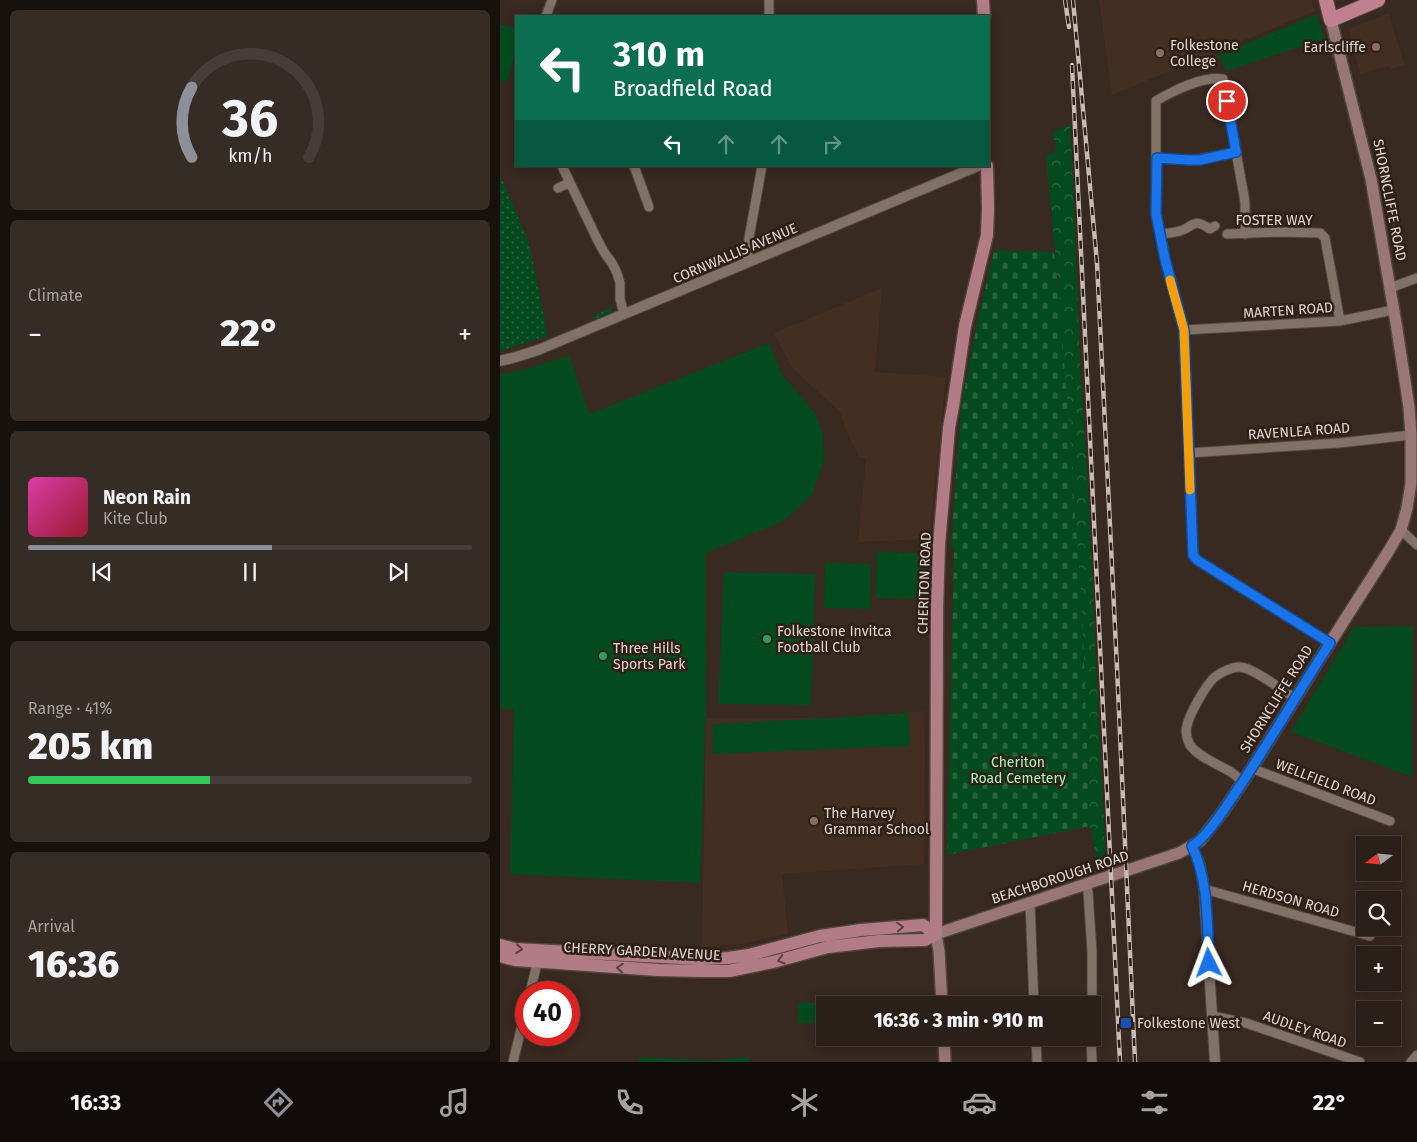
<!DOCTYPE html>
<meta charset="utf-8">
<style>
body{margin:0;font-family:"Fira Sans",sans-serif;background:#362c26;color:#f1f3f6;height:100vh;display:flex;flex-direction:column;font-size:19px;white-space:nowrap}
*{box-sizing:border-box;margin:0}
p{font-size:16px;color:#a5a2a2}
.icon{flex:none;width:28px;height:28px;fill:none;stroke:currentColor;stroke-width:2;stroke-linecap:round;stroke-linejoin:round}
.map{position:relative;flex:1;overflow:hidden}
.panel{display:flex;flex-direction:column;gap:10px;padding:10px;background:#17110e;width:500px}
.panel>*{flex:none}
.top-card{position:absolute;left:15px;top:15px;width:475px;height:152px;border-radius:0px;box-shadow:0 2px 12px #0003,0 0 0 1px #463d38;background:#0b6e4f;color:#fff;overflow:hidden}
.needle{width:32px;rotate:254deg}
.tools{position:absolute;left:856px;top:836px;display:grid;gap:10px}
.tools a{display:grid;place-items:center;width:45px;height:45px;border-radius:0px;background:#2a1f19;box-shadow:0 2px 12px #0003,0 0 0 1px #463d38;font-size:25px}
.speed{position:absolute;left:15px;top:981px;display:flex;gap:10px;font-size:25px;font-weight:700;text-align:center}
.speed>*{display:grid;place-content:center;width:65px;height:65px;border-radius:50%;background:#2a1f19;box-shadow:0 2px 12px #0003,0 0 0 1px #463d38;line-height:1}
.speed .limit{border:8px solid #d22;background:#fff;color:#111}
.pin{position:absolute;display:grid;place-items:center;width:42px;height:42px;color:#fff;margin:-21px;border:2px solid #fff;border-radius:50%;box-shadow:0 1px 5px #0007}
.me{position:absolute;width:55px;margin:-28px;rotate:357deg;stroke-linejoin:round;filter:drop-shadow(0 0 4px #0008)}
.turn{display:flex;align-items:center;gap:18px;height:105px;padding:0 15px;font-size:22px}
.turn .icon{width:65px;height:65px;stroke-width:2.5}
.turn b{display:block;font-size:35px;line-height:42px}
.lanes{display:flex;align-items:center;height:48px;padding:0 15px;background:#0003;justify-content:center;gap:25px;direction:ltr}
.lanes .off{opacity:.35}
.big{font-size:38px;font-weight:800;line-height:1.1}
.panel .tile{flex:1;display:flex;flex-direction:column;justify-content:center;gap:8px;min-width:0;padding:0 18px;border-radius:8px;background:#362c26}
.panel .dial{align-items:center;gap:0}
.dial svg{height:130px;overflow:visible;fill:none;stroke:#463d38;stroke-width:7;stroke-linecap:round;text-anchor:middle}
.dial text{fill:#f1f3f6;stroke:none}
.song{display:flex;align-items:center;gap:15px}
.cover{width:60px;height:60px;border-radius:8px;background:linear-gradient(135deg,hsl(320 70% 55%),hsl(350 70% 35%))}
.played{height:5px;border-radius:2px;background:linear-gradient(90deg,#8c9099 55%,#463d38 55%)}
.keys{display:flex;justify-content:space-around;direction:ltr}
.heat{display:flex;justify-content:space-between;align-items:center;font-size:28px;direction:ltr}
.charge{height:8px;border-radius:4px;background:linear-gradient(90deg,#34c759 41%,#463d38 0)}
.trip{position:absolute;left:316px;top:996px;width:285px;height:50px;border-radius:0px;background:#2a1f19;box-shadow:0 2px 12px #0003,0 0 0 1px #463d38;font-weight:800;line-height:50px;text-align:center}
.menu{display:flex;height:80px;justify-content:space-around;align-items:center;background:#110c0a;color:#a5a2a2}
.menu .icon{width:35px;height:35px}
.menu .current{color:#8c9099}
.menu b{font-size:22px;color:#f1f3f6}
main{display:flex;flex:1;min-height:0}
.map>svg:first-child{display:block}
.built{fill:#432e22}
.grass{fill:url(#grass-dots)}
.forest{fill:url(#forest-crowns)}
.cemetery{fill:url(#cemetery-stones)}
.park{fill:#034b1f}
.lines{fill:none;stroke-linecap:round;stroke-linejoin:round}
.minor-casing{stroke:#51453d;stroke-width:11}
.tertiary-casing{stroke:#51453d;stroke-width:12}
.secondary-casing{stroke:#51453d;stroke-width:14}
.primary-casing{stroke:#51453d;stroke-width:15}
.trunk-casing{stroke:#51453d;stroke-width:16}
.minor{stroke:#827167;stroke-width:9}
.tertiary{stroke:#827167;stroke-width:10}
.secondary{stroke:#977;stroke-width:11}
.primary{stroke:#b17c86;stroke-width:12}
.trunk{stroke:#c08090;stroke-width:14}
.rail-casing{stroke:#c5bab4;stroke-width:4.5}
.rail{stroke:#2e2017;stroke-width:2.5;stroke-dasharray:8;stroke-linecap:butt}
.oneway{stroke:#5c403e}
.route-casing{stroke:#114b97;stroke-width:12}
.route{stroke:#1a73e8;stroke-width:9}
.slow{stroke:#f59e0b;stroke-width:9}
.education-dot{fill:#8d6e63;stroke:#2e2017;stroke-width:2}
.leisure-dot{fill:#2e9e5b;stroke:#2e2017;stroke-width:2}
.transit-dot{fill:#1a4fb4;stroke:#2e2017;stroke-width:2}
.labels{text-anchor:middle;stroke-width:5;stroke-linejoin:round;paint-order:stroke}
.poi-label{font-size:14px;fill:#e0d6d0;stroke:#2e2017;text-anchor:start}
.street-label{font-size:14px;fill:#e0d6d0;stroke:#2e2017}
.park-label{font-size:14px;fill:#9ffab3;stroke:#2e2017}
</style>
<main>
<section class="panel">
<div class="tile dial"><svg viewBox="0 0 100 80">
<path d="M14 69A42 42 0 1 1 86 69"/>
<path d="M14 69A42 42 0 0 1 14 26" stroke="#8c9099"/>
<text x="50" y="56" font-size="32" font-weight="700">36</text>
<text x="50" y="72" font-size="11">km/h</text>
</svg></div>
<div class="tile"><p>Climate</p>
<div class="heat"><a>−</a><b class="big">22°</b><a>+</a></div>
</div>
<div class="tile">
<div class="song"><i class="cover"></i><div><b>Neon Rain</b><p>Kite Club</p></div></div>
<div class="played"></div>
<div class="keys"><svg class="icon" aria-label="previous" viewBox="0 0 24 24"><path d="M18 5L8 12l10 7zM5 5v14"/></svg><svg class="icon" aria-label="pause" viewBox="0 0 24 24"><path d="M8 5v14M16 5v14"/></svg><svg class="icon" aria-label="next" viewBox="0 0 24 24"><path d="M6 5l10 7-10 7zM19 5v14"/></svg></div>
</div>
<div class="tile"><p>Range · 41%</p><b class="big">205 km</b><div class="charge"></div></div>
<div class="tile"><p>Arrival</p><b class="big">16:36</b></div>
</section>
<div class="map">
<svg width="917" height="1062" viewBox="0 0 917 1062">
<defs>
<pattern id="grass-dots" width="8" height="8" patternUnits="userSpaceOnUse" patternTransform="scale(1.25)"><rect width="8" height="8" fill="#034b1f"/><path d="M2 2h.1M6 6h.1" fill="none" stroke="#27643e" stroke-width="1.8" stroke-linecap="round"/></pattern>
<pattern id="forest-crowns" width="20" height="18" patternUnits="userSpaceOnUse" patternTransform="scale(1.25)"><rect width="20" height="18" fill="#034b1f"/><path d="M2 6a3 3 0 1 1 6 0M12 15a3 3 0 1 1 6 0" fill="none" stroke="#27643e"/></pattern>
<pattern id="cemetery-stones" width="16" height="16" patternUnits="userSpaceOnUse" patternTransform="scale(1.25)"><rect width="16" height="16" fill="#034b1f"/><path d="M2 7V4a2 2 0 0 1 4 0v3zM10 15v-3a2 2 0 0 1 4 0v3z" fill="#27643e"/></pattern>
</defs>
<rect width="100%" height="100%" fill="#382921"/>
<!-- built -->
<path class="built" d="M599,0H811L815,11L612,95Z
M888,13L905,65L890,69L889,66L860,74L849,29Z
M382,288L375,372L446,377L429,539L358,542L366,459L359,457L346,430L340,412L292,368L274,333Z
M424,711L425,753L424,864L282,874L288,934L242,944L202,947L206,718H331Z"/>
<!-- grass -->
<path class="grass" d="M0,175L29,243L48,336L0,351Z
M114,306L109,314L94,320L93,316Z"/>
<!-- forest -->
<path class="forest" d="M570,124L574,202L580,362L590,522L596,665L606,867L600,872L590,826L582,609L560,306L546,156L556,151L553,132Z"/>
<!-- cemetery -->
<path class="cemetery" d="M494,250L554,252L560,306L582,609L590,826L447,855L454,549L451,548L461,407L477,324Z"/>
<!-- park -->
<path class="park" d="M817,14L824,39L726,71L722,60L713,58Z
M0,24L16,29V48L7,82L0,80Z
M269,343L282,375L315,413L323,435L324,460L312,495L284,521L206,553V712L200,883L10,874L14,709H0V374L23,370L69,355L89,414Z
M377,552L422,553V599L376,598Z
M325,563L371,564L370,609L324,608Z
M224,572L315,574L311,705L218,704Z
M913,626L912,777L791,732L854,627Z
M408,713L410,746L212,754L213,724L331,718Z
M298,1003H337V1005H325V1023H298Z
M249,1057V1062H139V1057L207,1061Z"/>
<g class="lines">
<defs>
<path id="minor" d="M46,16L52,0
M269,16V0
M657,158L689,160L700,159L736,152
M134,166L149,207
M63,168L97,239L104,252L112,263L117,273L120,283V299L124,314
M58,188L69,183
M660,234C666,233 674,233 680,231C694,227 692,217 710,229L715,226
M727,234L780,232L820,233L825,238L840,321
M745,234V202L723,79C703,76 673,91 656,101V214L665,259L684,330L693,555L697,560L830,643
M248,262L249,238L262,166
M890,288L917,278
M684,330L840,321L893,310
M689,453L839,443L911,435
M901,530L917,545
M752,768L761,772L890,821
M743,782C739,778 735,775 731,772C719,765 697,756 690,745C687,739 685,732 687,726C689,715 706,684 715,677C721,672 732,667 740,667C754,668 783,691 796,699
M586,884L588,892L592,952V1005
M704,889L870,936
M530,903L534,1005
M30,992L39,956
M712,1016L746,1023L860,1062
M536,1038L537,1062
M591,1038L592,1062
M13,1062L26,1009
M911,1062L917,1055"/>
<path id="tertiary" d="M0,361L16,357L38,350L478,166
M692,846L700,865L704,889L715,1062"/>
<path id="secondary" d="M442,1005L439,951L436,934L679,853L700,841L722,813L752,768L821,657L888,552L901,530L907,508L911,483V435L909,407L896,323L871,179L831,20
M444,1038L445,1062"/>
<path id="primary" d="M483,0L484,16
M436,934L437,610L439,545L449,428L453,406L465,326L487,235L488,209L487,166
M0,945L15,949L199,959L228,958L249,955L320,936L361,930L423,925L436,934
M0,956L15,960L158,970L200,971H229L273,962L328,947L379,941L425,940L436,934"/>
<path id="trunk" d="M826,0L831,20L878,0"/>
</defs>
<!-- minor casing -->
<use href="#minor" class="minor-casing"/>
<!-- tertiary casing -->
<use href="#tertiary" class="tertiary-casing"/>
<!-- secondary casing -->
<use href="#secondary" class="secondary-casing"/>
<!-- primary casing -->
<use href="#primary" class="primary-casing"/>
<!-- trunk casing -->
<use href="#trunk" class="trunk-casing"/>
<!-- minor -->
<use href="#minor" class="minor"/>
<!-- tertiary -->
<use href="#tertiary" class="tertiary"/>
<!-- secondary -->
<use href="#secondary" class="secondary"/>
<!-- primary -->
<use href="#primary" class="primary"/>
<!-- trunk -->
<use href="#trunk" class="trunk"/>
<defs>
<path id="rail" d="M565,0L569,27
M573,0L597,263L617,668L635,1062
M572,65L620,1062"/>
</defs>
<!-- rail casing -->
<use href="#rail" class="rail-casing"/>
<!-- rail -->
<use href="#rail" class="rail"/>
</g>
<!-- one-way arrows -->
<defs><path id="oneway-chevron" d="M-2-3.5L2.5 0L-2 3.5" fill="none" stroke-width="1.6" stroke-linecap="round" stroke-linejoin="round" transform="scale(1.25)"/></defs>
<g class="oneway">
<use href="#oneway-chevron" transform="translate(400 927) rotate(-4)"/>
<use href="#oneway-chevron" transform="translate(19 949) rotate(6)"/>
<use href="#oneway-chevron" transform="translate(281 960) rotate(164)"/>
<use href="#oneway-chevron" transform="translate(120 968) rotate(-176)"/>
</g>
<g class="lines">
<defs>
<path id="route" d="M709,963C707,925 709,881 692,846C707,837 725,808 736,792C769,743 798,692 830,643L697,560L693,555L684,330L665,259L656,214L657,158L689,160H700L736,152L727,101"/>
</defs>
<!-- route casing -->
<use href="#route" class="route-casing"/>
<!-- route -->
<use href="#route" class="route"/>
<!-- slow -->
<path class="slow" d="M670,280L684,330L690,490"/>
</g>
<!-- markers -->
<g class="education-dot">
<circle cx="876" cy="47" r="5"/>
<circle cx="660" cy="53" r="5"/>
<circle cx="314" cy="821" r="5"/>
</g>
<g class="leisure-dot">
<circle cx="267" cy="639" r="5"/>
<circle cx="103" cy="656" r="5"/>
</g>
<rect class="transit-dot" x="620" y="1017" width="12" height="12" rx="2.5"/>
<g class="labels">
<!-- poi labels -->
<g class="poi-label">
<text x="670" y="50">Folkestone<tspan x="670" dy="16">College</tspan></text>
<text x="866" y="52" text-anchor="end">Earlscliffe</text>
<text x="277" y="636">Folkestone Invitca<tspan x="277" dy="16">Football Club</tspan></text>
<text x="113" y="653">Three Hills<tspan x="113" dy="16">Sports Park</tspan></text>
<text x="324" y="818">The Harvey<tspan x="324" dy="16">Grammar School</tspan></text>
<text x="637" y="1028">Folkestone West</text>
</g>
<!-- street labels -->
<g class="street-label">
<text transform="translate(890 200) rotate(79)" y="5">SHORNCLIFFE ROAD</text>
<text x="774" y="225">FOSTER WAY</text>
<text transform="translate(235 253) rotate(-23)" y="5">CORNWALLIS AVENUE</text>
<text transform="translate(788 310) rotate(-4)" y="5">MARTEN ROAD</text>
<text transform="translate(799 431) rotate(-4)" y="5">RAVENLEA ROAD</text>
<text transform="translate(424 583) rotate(-88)" y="5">CHERITON ROAD</text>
<text transform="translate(776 699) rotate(-58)" y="5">SHORNCLIFFE ROAD</text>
<text transform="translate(826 782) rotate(21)" y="5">WELLFIELD ROAD</text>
<text transform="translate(560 877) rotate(-18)" y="5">BEACHBOROUGH ROAD</text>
<text transform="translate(791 899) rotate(16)" y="5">HERDSON ROAD</text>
<text transform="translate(142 951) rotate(3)" y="5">CHERRY GARDEN AVENUE</text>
<text transform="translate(805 1029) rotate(19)" y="5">AUDLEY ROAD</text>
</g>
<!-- park labels -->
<g class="park-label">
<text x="518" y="767">Cheriton<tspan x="518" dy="16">Road Cemetery</tspan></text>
</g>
</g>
</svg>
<div class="tools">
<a><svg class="needle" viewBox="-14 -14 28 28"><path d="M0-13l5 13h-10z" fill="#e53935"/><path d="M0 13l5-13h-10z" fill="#a5a2a2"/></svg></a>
<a><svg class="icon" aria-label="search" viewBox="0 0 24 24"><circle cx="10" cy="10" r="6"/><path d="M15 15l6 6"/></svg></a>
<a>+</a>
<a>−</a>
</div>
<div class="speed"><div class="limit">40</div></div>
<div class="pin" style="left:727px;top:101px;background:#d93025"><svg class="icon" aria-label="arrive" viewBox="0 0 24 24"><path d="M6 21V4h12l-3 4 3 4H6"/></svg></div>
<svg class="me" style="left:709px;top:963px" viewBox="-20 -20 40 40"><path d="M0-17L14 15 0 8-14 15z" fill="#1a73e8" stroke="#fff" stroke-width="4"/></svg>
<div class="trip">16:36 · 3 min · 910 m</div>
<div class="top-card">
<div class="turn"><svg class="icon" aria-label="left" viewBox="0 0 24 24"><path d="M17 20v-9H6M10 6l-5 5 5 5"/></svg><div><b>310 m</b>Broadfield Road</div></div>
<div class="lanes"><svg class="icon" aria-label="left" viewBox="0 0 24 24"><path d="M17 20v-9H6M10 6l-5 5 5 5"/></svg><svg class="icon off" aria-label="ahead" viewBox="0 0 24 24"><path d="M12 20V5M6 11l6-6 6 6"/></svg><svg class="icon off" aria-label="ahead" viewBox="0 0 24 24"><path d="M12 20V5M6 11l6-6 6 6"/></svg><svg class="icon off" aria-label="right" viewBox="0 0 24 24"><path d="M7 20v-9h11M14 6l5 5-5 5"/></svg></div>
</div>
</div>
</main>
<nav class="menu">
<b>16:33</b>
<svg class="icon current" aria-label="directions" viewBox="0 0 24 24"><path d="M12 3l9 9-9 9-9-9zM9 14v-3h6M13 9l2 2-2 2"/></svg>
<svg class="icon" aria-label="music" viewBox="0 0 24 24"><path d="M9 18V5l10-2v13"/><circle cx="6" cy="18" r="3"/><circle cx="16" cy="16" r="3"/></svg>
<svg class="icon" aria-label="phone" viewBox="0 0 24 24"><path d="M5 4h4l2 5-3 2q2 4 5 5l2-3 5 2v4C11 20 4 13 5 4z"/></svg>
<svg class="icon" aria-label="climate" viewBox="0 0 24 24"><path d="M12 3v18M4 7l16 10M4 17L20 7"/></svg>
<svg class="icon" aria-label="car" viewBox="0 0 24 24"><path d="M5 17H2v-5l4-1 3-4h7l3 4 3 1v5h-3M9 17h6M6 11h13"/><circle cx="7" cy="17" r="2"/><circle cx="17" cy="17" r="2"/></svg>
<svg class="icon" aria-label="filters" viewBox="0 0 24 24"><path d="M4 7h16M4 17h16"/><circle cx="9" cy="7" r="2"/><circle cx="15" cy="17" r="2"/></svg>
<b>22°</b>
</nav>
